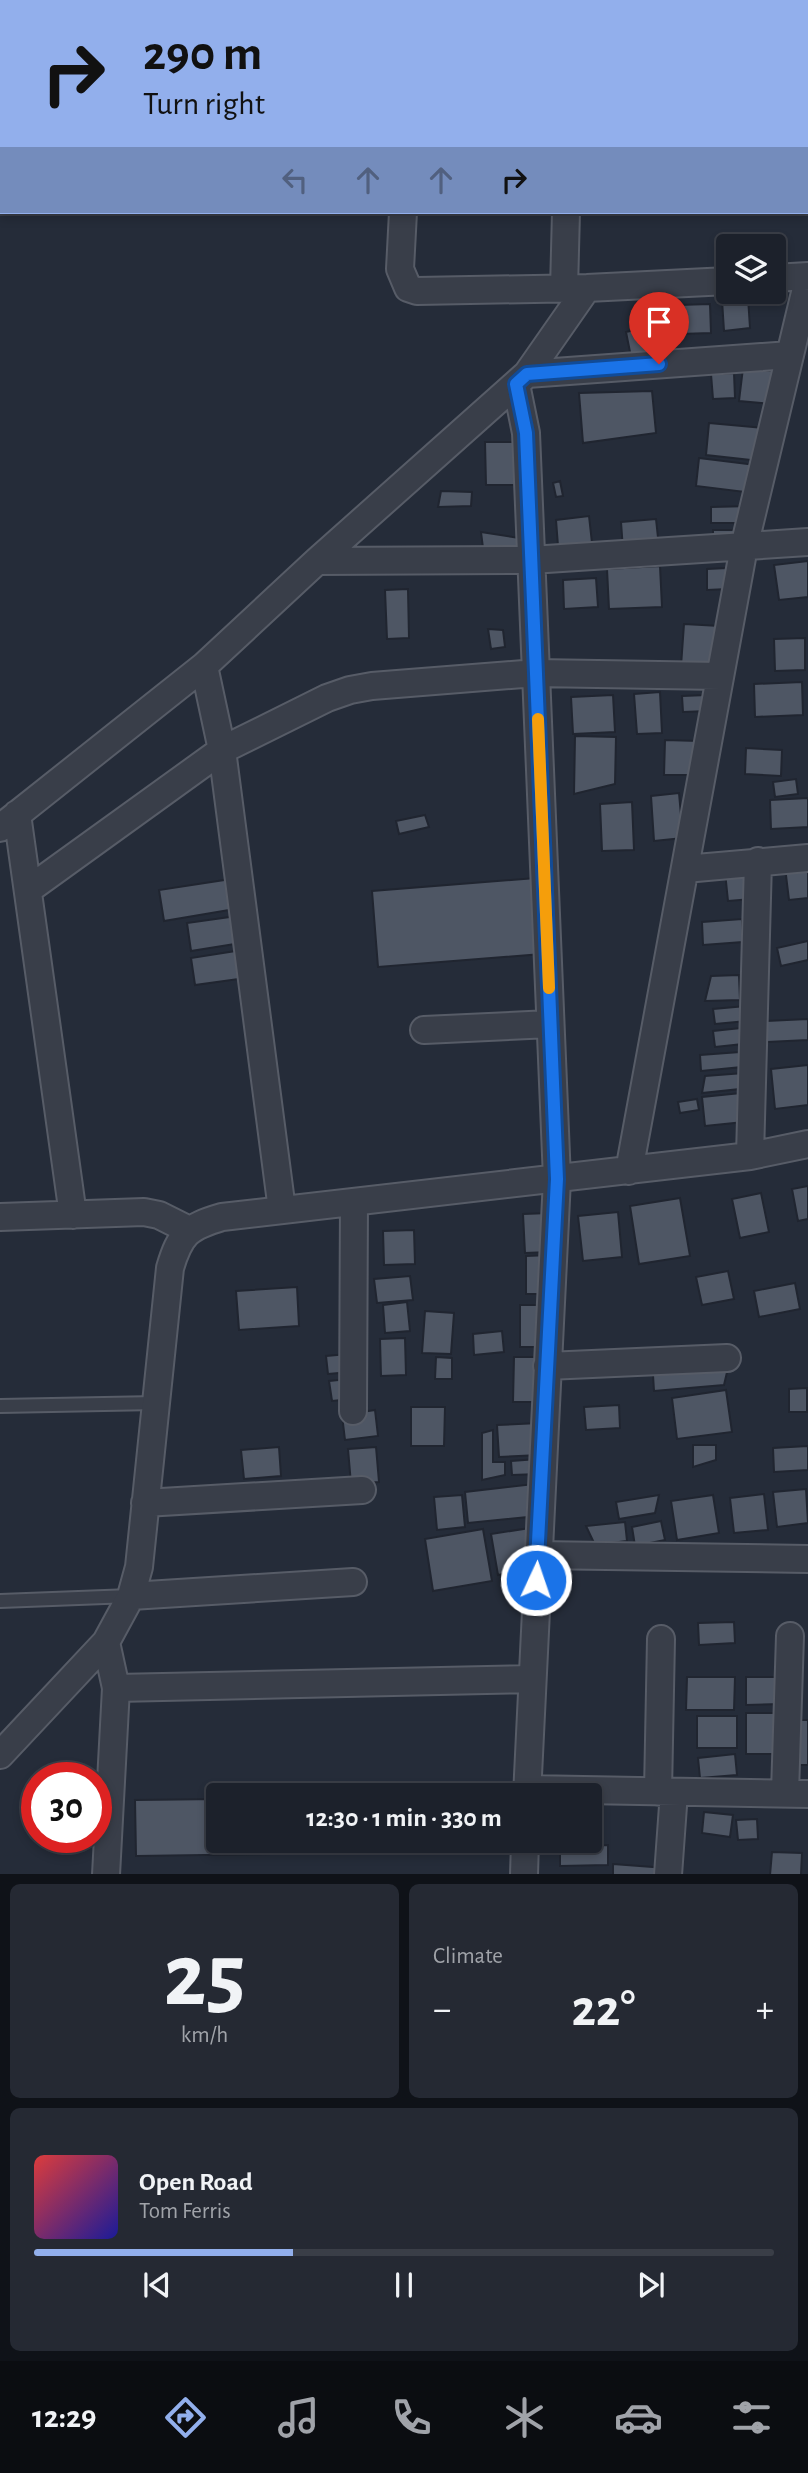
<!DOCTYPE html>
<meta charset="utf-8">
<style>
body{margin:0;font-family:"Alegreya Sans",sans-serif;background:#252933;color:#f1f3f6;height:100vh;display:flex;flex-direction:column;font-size:26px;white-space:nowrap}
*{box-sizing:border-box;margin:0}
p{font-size:23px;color:#a0a3a9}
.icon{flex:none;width:38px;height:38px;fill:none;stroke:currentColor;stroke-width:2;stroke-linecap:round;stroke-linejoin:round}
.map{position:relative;height:1874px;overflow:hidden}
.side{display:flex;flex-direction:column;gap:10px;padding:10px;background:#0f1218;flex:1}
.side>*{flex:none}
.top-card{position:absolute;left:0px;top:0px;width:808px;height:214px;box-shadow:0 4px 10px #0003,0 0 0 2px #3a3e47;background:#92afec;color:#111;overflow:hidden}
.controls{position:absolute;left:716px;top:234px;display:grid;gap:14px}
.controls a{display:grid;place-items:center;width:70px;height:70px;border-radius:7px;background:#1c212b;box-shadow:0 4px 10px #0003,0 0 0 2px #3a3e47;font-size:35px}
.speed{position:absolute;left:21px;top:1762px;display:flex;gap:14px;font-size:35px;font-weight:700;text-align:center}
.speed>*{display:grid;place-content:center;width:91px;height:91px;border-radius:50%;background:#1c212b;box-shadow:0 4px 10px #0003,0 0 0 2px #3a3e47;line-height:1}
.speed .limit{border:10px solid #d22;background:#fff;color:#111}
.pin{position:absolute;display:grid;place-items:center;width:60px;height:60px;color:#fff;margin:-72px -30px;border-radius:50% 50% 50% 0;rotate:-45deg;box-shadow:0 0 7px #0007}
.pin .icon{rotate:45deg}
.me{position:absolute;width:77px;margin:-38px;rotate:3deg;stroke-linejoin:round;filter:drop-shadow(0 0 5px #0008)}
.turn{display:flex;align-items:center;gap:24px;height:147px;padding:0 28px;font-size:32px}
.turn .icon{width:91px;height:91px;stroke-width:2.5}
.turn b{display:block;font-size:49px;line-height:60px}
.lanes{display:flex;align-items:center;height:66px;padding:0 28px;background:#0003;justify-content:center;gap:35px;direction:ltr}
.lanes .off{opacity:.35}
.big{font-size:52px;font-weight:700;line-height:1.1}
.side .tile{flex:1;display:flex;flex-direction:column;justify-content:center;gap:10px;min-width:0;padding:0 24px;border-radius:10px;background:#252933}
.side .dial{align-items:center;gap:0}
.dial b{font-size:91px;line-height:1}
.song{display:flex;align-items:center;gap:21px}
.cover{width:84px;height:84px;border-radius:10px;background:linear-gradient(135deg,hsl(0 70% 55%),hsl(240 70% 35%))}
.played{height:7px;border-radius:4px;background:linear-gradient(90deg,#92afec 35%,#3a3e47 35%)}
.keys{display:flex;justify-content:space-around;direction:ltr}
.heat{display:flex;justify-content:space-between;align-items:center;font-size:38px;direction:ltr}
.side .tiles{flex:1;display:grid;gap:10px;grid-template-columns:1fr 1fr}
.tile:last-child{grid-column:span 2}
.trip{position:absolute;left:206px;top:1783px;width:396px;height:70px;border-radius:7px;background:#1c212b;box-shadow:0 4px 10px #0003,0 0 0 2px #3a3e47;font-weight:700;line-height:70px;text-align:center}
.dock{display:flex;height:112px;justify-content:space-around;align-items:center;background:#0b0d11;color:#a0a3a9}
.dock .icon{width:49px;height:49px}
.dock .selected{color:#92afec}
.dock b{font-size:32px;color:#f1f3f6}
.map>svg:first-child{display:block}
.building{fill:#4e5664;stroke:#202530;stroke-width:2}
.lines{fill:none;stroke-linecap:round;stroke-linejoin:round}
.lane-casing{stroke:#575c67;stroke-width:16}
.street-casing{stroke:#575c67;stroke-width:30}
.lane{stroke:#393e49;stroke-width:12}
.street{stroke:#393e49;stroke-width:26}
.route-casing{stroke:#114b97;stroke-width:18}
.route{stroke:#1a73e8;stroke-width:12}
.slow{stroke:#f59e0b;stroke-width:12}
</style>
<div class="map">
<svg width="808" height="1875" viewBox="0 0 808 1875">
<rect width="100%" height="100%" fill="#252c39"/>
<!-- building -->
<path class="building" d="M748,297L750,328L724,331L722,300Z
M710,304L711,333L680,334L678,305Z
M663,323L669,354L631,357L626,332Z
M743,368L774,371L771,404L739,401Z
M734,373L735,398L713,399L711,374Z
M652,391L656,433L583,443L579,393Z
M709,423L764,428L760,461L706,455Z
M485,442H518L521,485H486Z
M699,458L756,465L753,493L696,486Z
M560,481L563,496L556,497L553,483Z
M441,491L472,492L471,506L438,507Z
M751,506L746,523H711V507Z
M589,516L592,543L558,546L556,520Z
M656,519L659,547L623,550L621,522Z
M713,530H742L743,542H713Z
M481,532L519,538L517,552L483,548Z
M808,561V597L779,600L774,565Z
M660,566L662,607L609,609L607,569Z
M727,568L728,589L707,590V569Z
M596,578L598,607L564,609L563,580Z
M408,589L409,638L387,639L385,590Z
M684,624L720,626L718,668L681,666Z
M488,629L503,630L505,647L491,649Z
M805,638V670L775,671L774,639Z
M802,682L803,715L755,717L754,684Z
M660,692L662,733L637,734L634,694Z
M613,695L615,732L573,734L571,697Z
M707,695L708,711L683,712L682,696Z
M575,736L616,737L615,784L574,794Z
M665,740L699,741L698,775H664Z
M746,748L782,750L781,776L745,774Z
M796,779L798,794L775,797L773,782Z
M679,793L683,838L654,841L651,796Z
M808,798V827L771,829L770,800Z
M632,802L634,850L602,851L600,804Z
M425,815L429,827L399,834L396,821Z
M808,864V898L789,900L785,867Z
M750,870L752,899L728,901L725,872Z
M536,878L542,954L378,967L372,891Z
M231,879L235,909L164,921L159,890Z
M237,916L241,943L191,951L187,923Z
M742,919L743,942L703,945L702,922Z
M808,941V960L781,966L777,948Z
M242,950L246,978L195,985L191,958Z
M739,975L740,1000L705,1001L711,976Z
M746,1006L747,1021L715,1024L713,1009Z
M808,1019V1040L767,1042L766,1021Z
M741,1028L743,1044L715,1047L713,1031Z
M740,1052L742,1067L701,1071L700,1055Z
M808,1065V1105L775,1109L771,1069Z
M744,1073L740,1089L702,1093L705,1076Z
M741,1093L744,1122L705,1126L702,1097Z
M697,1099L699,1110L680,1113L678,1102Z
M808,1186V1219L798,1221L792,1189Z
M761,1193L769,1232L740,1238L732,1199Z
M680,1198L690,1256L639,1264L630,1206Z
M618,1212L622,1257L583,1261L578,1216Z
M549,1213L550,1252L525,1253L523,1214Z
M414,1230L415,1264L384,1265L383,1231Z
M549,1255V1294H526V1256Z
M728,1271L734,1299L702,1305L696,1277Z
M410,1276L413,1300L377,1303L374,1279Z
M795,1283L800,1309L759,1317L754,1291Z
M297,1287L299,1326L239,1330L236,1291Z
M407,1302L410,1331L385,1333L383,1305Z
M520,1305H546L543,1347H520Z
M425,1311L454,1313L451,1354L422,1353Z
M502,1331L504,1352L474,1355L473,1334Z
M405,1338L406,1375L381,1376L380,1339Z
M348,1354L350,1372L328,1374L326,1356Z
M436,1357L452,1358V1379H435Z
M514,1357H543V1402H513Z
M728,1368L724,1385L654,1391L653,1375Z
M348,1379L351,1399L332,1401L329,1381Z
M807,1388V1412H789V1389Z
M726,1390L732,1432L677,1439L672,1398Z
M619,1405L620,1428L586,1430L584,1407Z
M411,1407H445L444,1446H411Z
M375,1410L378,1436L345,1440L342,1415Z
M539,1423L540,1455L499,1457L497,1425Z
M493,1430V1462H505V1475L482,1480V1433Z
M693,1445H716V1460L693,1467Z
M808,1446V1470L774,1472L773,1448Z
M279,1447L281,1476L244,1479L241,1450Z
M376,1447L379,1482L351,1484L348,1449Z
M538,1459L539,1474L512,1475L511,1461Z
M534,1484L538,1516L468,1523L465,1492Z
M806,1489L808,1523L777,1527L773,1492Z
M764,1494L768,1530L734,1533L730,1498Z
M462,1495L465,1527L437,1530L434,1497Z
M659,1495L655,1513L619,1519L616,1502Z
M713,1495L719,1533L677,1540L671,1501Z
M661,1521L665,1540L635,1546L632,1527Z
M625,1522L627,1541L595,1545L586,1526Z
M530,1528L536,1568L498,1575L491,1534Z
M483,1529L492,1581L433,1591L425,1539Z
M734,1622L735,1643L699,1645L698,1623Z
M687,1677H735L734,1710H686Z
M746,1677H781V1704L746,1705Z
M746,1713H782L781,1754H746Z
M697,1716H737V1748H697Z
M798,1720H808V1765H796Z
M735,1754L737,1775L700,1778L698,1758Z
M219,1799V1841H271V1854L136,1856L135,1800Z
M704,1812L733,1815L730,1837L702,1833Z
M757,1819L758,1839L738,1840L736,1820Z
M608,1845V1865L560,1866V1847Z
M772,1852L802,1853L801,1875H770Z
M613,1864L666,1868V1875H613Z"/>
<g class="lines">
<defs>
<path id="lane" d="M0,1406L156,1403
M0,1601L131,1596"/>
<path id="street" d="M418,2V0
M572,2V0
M403,212L400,269L408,288L417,291L587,288L728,281
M774,278L808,276
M564,289L566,212
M527,374L790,355
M516,384L526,433L557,1179L527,1796
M317,561L531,560L808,542
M204,666L222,750L282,1210
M17,814L73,1215
M0,828L204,666L317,561L527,374L587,288
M685,869L808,858
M28,890L222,750L327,698L350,690L372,686L536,673L720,676
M424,1030L550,1024
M750,1156L758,861
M629,1171L744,547L808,280
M0,1217L144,1212L159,1215L189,1230
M547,1366L727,1358
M353,1411L354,1202
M145,1503L362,1490
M537,1555L808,1559
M131,1596L353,1582
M106,1642L116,1688L106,1875
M116,1688L531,1679
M0,1755L106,1642L131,1596L139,1567L170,1268C180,1234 188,1227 222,1217L750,1156L808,1144
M528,1789L808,1794
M658,1792L661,1639
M785,1793L790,1636
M524,1875L525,1841
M668,1875L674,1792"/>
</defs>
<!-- lane casing -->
<use href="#lane" class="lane-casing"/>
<!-- street casing -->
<use href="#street" class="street-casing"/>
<!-- lane -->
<use href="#lane" class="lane"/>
<!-- street -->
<use href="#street" class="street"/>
</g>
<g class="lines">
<defs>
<path id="route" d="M536,1580L557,1179L526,433L516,384L527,374L659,364"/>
</defs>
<!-- route casing -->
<use href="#route" class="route-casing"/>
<!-- route -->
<use href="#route" class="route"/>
<!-- slow -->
<path class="slow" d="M538,719L549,988"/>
</g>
</svg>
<div class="controls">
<a><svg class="icon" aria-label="layers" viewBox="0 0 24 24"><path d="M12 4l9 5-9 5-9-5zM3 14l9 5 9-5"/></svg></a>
</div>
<div class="speed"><div class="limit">30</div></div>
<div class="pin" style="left:659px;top:364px;background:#d93025"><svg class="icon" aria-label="arrive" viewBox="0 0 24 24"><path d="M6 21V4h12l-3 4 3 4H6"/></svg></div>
<svg class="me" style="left:536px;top:1580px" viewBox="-20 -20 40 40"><circle r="17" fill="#1a73e8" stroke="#fff" stroke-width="3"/><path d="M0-11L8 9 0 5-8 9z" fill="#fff"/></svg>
<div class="trip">12:30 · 1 min · 330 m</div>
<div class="top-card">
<div class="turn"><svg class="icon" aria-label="right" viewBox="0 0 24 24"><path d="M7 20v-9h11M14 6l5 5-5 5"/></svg><div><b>290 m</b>Turn right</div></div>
<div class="lanes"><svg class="icon off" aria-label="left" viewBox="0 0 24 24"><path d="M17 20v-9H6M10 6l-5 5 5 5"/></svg><svg class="icon off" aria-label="ahead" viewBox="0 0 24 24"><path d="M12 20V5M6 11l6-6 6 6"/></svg><svg class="icon off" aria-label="ahead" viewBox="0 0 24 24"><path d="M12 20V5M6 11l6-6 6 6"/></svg><svg class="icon" aria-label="right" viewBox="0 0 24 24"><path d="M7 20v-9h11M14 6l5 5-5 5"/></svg></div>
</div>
</div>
<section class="side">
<div class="tiles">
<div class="tile dial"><b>25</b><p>km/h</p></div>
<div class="tile"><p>Climate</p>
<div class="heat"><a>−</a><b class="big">22°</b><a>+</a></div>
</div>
<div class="tile">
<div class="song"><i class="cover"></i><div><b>Open Road</b><p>Tom Ferris</p></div></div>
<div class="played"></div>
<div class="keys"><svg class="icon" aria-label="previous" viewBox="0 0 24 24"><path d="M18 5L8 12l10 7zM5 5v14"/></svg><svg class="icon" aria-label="pause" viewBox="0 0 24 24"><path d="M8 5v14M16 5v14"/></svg><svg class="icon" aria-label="next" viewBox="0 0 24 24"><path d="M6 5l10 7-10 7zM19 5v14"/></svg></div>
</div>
</div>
</section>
<nav class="dock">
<b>12:29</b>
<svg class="icon selected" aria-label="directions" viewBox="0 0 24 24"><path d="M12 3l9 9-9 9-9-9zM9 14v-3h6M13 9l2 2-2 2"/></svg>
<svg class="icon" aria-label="music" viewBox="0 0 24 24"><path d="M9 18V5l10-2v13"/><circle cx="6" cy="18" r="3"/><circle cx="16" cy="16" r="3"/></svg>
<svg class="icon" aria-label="phone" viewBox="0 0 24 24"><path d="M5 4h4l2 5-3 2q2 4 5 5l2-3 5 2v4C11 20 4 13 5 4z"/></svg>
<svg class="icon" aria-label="climate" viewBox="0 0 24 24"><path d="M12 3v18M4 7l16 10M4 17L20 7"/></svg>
<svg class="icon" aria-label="car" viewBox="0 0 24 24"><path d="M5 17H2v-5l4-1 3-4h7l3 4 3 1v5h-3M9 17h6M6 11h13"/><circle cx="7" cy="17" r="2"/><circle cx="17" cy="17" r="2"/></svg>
<svg class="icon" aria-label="filters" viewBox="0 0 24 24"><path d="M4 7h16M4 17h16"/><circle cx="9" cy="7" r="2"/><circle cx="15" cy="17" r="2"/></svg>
</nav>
